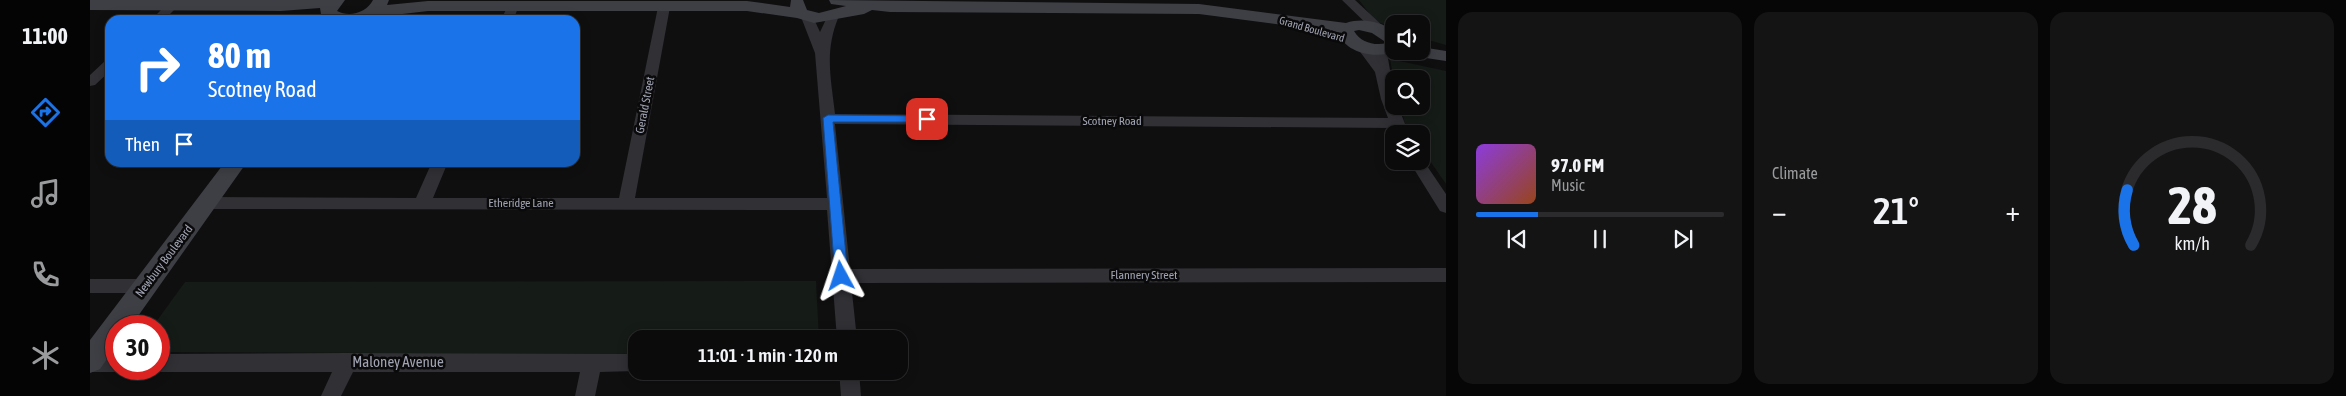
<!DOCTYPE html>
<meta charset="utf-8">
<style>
body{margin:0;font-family:"Asap Condensed",sans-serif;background:#141415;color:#f1f3f6;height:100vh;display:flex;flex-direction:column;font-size:19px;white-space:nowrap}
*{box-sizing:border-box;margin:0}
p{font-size:16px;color:#9a9b9d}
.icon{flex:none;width:28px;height:28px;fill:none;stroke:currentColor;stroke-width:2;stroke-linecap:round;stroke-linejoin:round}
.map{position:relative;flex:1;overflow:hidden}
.details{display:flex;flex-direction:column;gap:12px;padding:12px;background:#060607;width:900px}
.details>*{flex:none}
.guide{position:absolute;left:15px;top:15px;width:475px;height:152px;border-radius:15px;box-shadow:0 2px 12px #0003,0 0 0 1px #2b2b2d;background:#1a73e8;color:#fff;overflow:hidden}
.controls{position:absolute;left:1295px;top:15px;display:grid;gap:10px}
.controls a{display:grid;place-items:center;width:45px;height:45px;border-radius:10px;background:#0b0b0c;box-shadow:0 2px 12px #0003,0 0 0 1px #2b2b2d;font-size:25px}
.speed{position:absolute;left:15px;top:315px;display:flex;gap:10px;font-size:25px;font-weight:700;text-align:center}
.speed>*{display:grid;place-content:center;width:65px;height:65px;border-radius:50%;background:#0b0b0c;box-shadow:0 2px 12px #0003,0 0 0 1px #2b2b2d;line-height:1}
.speed .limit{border:8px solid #d22;background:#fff;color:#111}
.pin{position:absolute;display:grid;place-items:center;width:42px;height:42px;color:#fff;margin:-21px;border-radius:10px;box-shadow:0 2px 8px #0006}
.me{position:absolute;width:55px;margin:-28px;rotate:355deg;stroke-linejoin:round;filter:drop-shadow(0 0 4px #0008)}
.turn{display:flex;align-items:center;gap:18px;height:105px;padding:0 20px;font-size:22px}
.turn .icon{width:65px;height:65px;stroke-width:2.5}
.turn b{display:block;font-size:35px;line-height:42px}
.then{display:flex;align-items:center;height:48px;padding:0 20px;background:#0003;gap:10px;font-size:19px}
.big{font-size:38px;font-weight:600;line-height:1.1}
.details .tile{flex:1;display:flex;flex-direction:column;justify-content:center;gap:8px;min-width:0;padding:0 18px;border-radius:15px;background:#141415}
.details .dial{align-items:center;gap:0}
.dial svg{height:130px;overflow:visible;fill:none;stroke:#2b2b2d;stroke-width:7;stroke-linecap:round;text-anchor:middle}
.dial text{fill:#f1f3f6;stroke:none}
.song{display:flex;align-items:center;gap:15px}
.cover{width:60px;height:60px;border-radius:8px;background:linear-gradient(135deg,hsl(270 70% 55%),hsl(20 70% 35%))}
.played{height:5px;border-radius:2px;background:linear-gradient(90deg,#1a73e8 25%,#2b2b2d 25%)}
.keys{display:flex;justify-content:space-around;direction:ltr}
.heat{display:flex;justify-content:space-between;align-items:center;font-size:28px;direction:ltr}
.details .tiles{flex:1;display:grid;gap:12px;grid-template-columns:repeat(3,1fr)}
.trip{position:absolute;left:538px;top:330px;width:280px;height:50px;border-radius:15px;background:#0b0b0c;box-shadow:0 2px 12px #0003,0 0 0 1px #2b2b2d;font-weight:600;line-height:50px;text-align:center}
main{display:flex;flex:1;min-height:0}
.tabs{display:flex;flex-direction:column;width:90px;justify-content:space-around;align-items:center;background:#040405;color:#9a9b9d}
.tabs .icon{width:35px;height:35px}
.tabs .on{color:#1a73e8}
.tabs b{font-size:22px;color:#f1f3f6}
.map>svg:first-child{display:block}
.green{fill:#151b17}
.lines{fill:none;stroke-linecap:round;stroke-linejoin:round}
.street{fill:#303035;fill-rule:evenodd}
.secondary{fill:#3e3f45;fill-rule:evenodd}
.route{fill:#1a73e8;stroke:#114b97}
.labels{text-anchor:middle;stroke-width:5;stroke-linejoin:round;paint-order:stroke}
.far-street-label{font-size:11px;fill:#a0a3b2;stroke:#0a0a0b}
.street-label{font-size:12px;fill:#a0a3b2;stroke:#0a0a0b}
.near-street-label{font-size:15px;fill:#a0a3b2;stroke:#0a0a0b}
</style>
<main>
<nav class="tabs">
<b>11:00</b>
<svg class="icon on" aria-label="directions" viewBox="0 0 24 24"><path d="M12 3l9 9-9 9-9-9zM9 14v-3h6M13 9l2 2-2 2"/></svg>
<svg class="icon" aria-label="music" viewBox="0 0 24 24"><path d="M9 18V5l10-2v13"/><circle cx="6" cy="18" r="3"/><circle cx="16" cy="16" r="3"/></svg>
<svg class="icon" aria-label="phone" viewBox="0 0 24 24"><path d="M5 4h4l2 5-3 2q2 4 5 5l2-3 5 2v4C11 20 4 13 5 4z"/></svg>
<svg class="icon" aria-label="climate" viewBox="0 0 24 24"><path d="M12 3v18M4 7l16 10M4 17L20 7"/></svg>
</nav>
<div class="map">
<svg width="1356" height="396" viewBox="0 0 1356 396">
<rect width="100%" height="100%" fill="#0f0f10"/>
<!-- green -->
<path class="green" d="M1269,0H1356V45L1331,38V24H1304V28L1285,21Z
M1300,59L1356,71V184L1331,148V134H1322L1315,125L1311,106H1331V79H1304V81Z
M726,281L729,339H546V354L69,352V326H63L95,282Z"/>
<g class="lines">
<!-- street -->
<path class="street" d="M1252,0H1265L1294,27L1296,30L1294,33H1286Z
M83,1L89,5L74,20H61L79,2Z
M423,2L429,6L423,20H411L419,3Z
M574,3L580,7L545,198H737L725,53L711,17L717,13L723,17L730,32L739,13H747L749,16C734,51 741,78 745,114L1298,118L1291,99L1285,72L1265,45L1271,41L1276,42L1285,54L1286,47H1296L1304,93V106H1308L1319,134H1304L1302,128L745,124L760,269L1356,268V282L761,283L767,339H747L737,210L117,209L111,207L109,203L111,199L117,197L326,198L342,162H358L343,198H529L568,7Z
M20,60V71L5,85L0,86V75L15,61Z
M1331,157L1356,194V213L1350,211L1319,161H1331Z
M0,279H56L62,281L65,286L62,291L56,293H0Z
M257,353L546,354L547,371L510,372L505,396H485L490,372H263L251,396H231L242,372H69L62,369H69V354Z
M0,354L26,355V369H33L26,372H0Z
M749,371H769L771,396H751Z"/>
<!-- secondary -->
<path class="secondary" d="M0,0H255L247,11C260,18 277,12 283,0H299L297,5L338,1H657L700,7L701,0H713L717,10L729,13L756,6L741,4L739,0L1109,4L1256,23C1272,18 1289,21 1304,31V51H1309C1287,59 1257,55 1247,32L1109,14L800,12L782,10L774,14L724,23L707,18L657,11H338L287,17L280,20H238L231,14L230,8L191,11L0,10ZM1269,30L1282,33L1297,43C1285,46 1271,43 1264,31Z
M1331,47L1356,51V61L1316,55L1313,51H1331Z
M135,162H157L41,326H26V346L10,369L0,373V340Z"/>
</g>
<!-- route -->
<path class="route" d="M738,115L837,116L842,119L837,122H743L758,276L751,281L745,276L733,118Z"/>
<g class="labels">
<!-- far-street labels -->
<g class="far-street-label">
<text transform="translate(1222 29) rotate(16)" y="4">Grand Boulevard</text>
</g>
<!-- street labels -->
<g class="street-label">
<text transform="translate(555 105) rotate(-79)" y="4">Gerald Street</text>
<text x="1022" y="125">Scotney Road</text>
<text x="431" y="207">Etheridge Lane</text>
<text transform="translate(74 261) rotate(-53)" y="4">Newbury Boulevard</text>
<text x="1054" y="279">Flannery Street</text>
</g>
<!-- near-street labels -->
<g class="near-street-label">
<text x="308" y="367">Maloney Avenue</text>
</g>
</g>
</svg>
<div class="controls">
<a><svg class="icon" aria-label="sound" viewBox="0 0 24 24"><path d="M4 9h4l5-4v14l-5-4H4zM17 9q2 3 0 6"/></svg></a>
<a><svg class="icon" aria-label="search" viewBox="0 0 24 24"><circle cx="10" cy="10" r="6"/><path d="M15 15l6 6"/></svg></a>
<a><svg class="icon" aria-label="layers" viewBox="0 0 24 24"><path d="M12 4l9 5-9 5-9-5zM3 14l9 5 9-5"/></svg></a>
</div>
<div class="speed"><div class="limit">30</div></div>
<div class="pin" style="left:837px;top:119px;background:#d93025"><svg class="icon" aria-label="arrive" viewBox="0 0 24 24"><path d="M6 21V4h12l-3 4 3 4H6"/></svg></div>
<svg class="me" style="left:751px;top:276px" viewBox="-20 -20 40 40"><path d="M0-17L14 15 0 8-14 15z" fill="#1a73e8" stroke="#fff" stroke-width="4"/></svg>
<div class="trip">11:01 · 1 min · 120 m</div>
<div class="guide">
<div class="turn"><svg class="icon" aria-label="right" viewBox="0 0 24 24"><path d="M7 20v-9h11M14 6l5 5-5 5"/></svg><div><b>80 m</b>Scotney Road</div></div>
<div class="then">Then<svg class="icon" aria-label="arrive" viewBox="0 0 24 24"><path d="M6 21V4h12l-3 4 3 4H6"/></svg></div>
</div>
</div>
<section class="details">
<div class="tiles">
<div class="tile">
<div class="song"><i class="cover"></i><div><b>97.0 FM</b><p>Music</p></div></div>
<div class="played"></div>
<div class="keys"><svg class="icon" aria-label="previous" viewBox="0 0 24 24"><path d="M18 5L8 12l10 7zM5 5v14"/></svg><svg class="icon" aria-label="pause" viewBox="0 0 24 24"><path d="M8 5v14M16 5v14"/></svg><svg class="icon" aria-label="next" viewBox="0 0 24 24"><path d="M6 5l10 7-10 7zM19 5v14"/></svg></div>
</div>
<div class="tile"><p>Climate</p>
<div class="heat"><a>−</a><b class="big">21°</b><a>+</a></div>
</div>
<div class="tile dial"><svg viewBox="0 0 100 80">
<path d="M14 69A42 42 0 1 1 86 69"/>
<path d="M14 69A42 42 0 0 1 10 35" stroke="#1a73e8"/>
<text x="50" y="56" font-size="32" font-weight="700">28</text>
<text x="50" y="72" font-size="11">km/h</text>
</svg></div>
</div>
</section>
</main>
